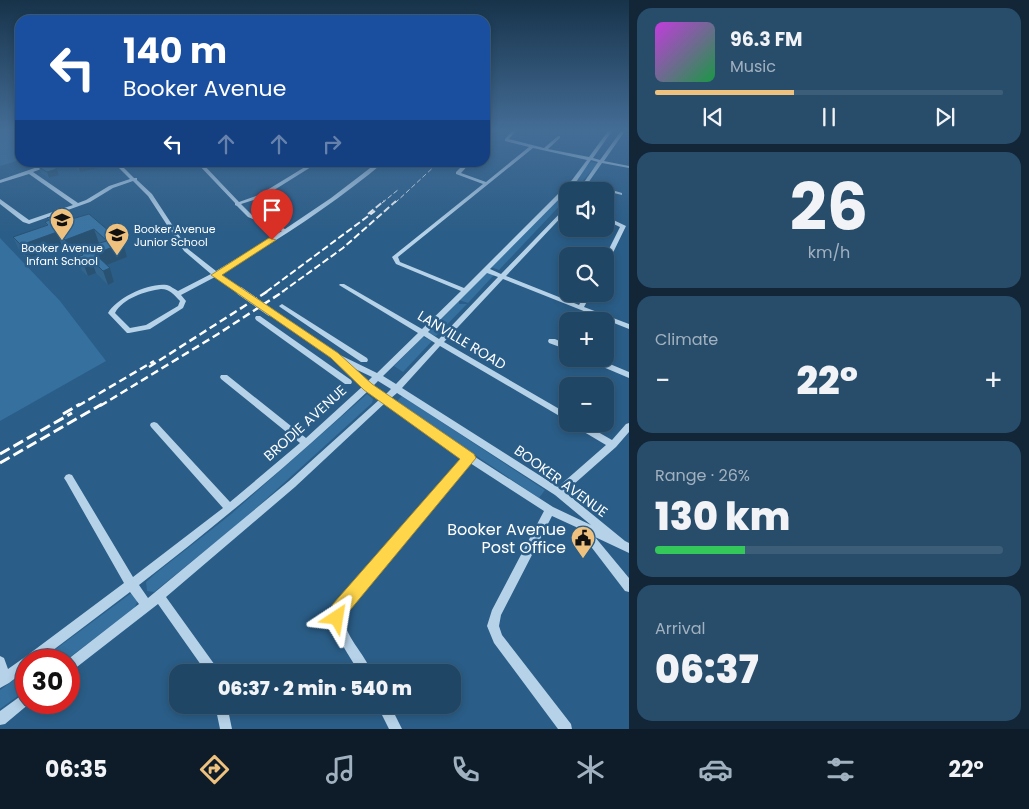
<!DOCTYPE html>
<meta charset="utf-8">
<style>
body{margin:0;font-family:Poppins,sans-serif;background:#284d6b;color:#f1f3f6;height:100vh;display:flex;flex-direction:column;font-size:19px;white-space:nowrap}
*{box-sizing:border-box;margin:0}
p{font-size:16px;color:#a2b1bf}
.icon{flex:none;width:28px;height:28px;fill:none;stroke:currentColor;stroke-width:2;stroke-linecap:round;stroke-linejoin:round}
.map{position:relative;flex:1;overflow:hidden}
.drawer{display:flex;flex-direction:column;gap:8px;padding:8px;background:#122638;width:400px}
.drawer>*{flex:none}
.hud{position:absolute;left:15px;top:15px;width:475px;height:152px;border-radius:15px;box-shadow:0 2px 8px #0003,0 0 0 1px #3d5e79;background:#1a4fa0;color:#fff;overflow:hidden}
.controls{position:absolute;left:559px;top:182px;display:grid;gap:10px}
.controls a{display:grid;place-items:center;width:55px;height:55px;border-radius:10px;background:#204665;box-shadow:0 2px 8px #0003,0 0 0 1px #3d5e79;font-size:25px}
.speed{position:absolute;left:15px;top:649px;display:flex;gap:10px;font-size:25px;font-weight:700;text-align:center}
.speed>*{display:grid;place-content:center;width:65px;height:65px;border-radius:50%;background:#204665;box-shadow:0 2px 8px #0003,0 0 0 1px #3d5e79;line-height:1}
.speed .limit{border:8px solid #d22;background:#fff;color:#111}
.pin{position:absolute;display:grid;place-items:center;width:42px;height:42px;color:#fff;margin:-51px -21px;border-radius:50% 50% 50% 0;rotate:-45deg;box-shadow:0 0 5px #0007}
.pin .icon{rotate:45deg}
.me{position:absolute;width:55px;margin:-28px;rotate:33deg;stroke-linejoin:round;filter:drop-shadow(0 0 4px #0008)}
.turn{display:flex;align-items:center;gap:18px;height:105px;padding:0 25px;font-size:22px}
.turn .icon{width:65px;height:65px;stroke-width:2.5}
.turn b{display:block;font-size:35px;line-height:42px}
.lanes{display:flex;align-items:center;height:48px;padding:0 25px;background:#0003;justify-content:center;gap:25px;direction:ltr}
.lanes .off{opacity:.35}
.big{font-size:38px;font-weight:800;line-height:1.1}
.drawer .card{flex:1;display:flex;flex-direction:column;justify-content:center;gap:8px;min-width:0;padding:0 18px;border-radius:15px;background:#284d6b}
.drawer .dial{align-items:center;gap:0}
.dial b{font-size:65px;line-height:1}
.song{display:flex;align-items:center;gap:15px}
.cover{width:60px;height:60px;border-radius:8px;background:linear-gradient(135deg,hsl(290 70% 55%),hsl(140 70% 35%))}
.played{height:5px;border-radius:2px;background:linear-gradient(90deg,#eec17e 40%,#3d5e79 40%)}
.keys{display:flex;justify-content:space-around;direction:ltr}
.heat{display:flex;justify-content:space-between;align-items:center;font-size:28px;direction:ltr}
.charge{height:8px;border-radius:4px;background:linear-gradient(90deg,#34c759 26%,#3d5e79 0)}
.trip{position:absolute;left:169px;top:664px;width:292px;height:50px;border-radius:15px;background:#204665;box-shadow:0 2px 8px #0003,0 0 0 1px #3d5e79;font-weight:800;line-height:50px;text-align:center}
.tabs{display:flex;height:80px;justify-content:space-around;align-items:center;background:#0d1c28;color:#a2b1bf}
.tabs .icon{width:35px;height:35px}
.tabs .active{color:#eec17e}
.tabs b{font-size:22px;color:#f1f3f6}
main{display:flex;flex:1;min-height:0}
.map>svg:first-child{display:block}
.green{fill:#35709e}
.lines{fill:none;stroke-linecap:round;stroke-linejoin:round}
.minor{fill:#b6d2e8;fill-rule:evenodd}
.rail-far3{stroke:#fff;stroke-width:1;stroke-dasharray:5 2.5;stroke-linecap:butt}
.rail-far2{stroke:#fff;stroke-width:2;stroke-dasharray:7 3;stroke-linecap:butt}
.rail-far1{stroke:#fff;stroke-width:2.5;stroke-dasharray:8 4;stroke-linecap:butt}
.rail{stroke:#fff;stroke-width:3;stroke-dasharray:11 4.5;stroke-linecap:butt}
.minor-bridge-far1{stroke:#b6d2e8;stroke-width:5.5}
.minor-bridge{stroke:#b6d2e8;stroke-width:8}
.wall{fill:#33658c}
.shaded-wall{fill:#295272}
.building{fill:#3b75a3;stroke:#295272}
.route{fill:#ffd54a;stroke:#a68a30}
.labels{text-anchor:middle;stroke-width:5;stroke-linejoin:round;paint-order:stroke}
.far-poi-label{font-size:11px;fill:#fff;stroke:#2a5d87;text-anchor:start}
.street-label{font-size:14px;fill:#fff;stroke:#2a5d87}
.near-poi-label{font-size:16px;fill:#fff;stroke:#2a5d87;text-anchor:end}
</style>
<main>
<div class="map">
<svg width="629" height="729" viewBox="0 0 629 729">
<rect width="100%" height="100%" fill="#2a5d87"/>
<!-- green -->
<path class="green" d="M0,131L20,134V160L0,166Z
M591,162L598,163L574,191H568L567,198L499,270L491,267Z
M0,238L60,301L106,361L0,421Z
M486,272L494,275L468,303L459,300Z
M459,301V304H467L436,336L428,333Z
M423,337L432,341L403,372L394,366Z
M367,394L373,399L372,403L242,521L154,592L147,591L146,582L156,573L230,515Z
M402,396L545,490L539,498L396,402Z
M130,594H134L138,600L134,609L66,660H41Z
M26,671V690L0,709V690Z"/>
<g class="lines">
<!-- minor -->
<path class="minor" d="M512,131H516L509,139L544,148L558,136H560V138L548,149L589,157L608,131H612L593,158L600,160L621,131H625L604,161L629,166V168L602,163L588,183L622,193V195L586,186L582,191H578L598,162L591,160L576,182L490,269L501,274L568,205V210L506,276L579,305L585,294H591L584,307L629,324V329L503,279L444,342L568,414V421L440,346L402,388L558,487L606,445L574,426L573,424H584L612,440L626,424L629,423V432L616,447L565,492L625,541L629,543V553L595,537L629,578V592L625,591L576,527L552,516L501,615L499,626L502,635L571,724L572,729H558L494,643L487,626L492,610L544,511L470,463L344,612C342,636 365,652 371,672H359C349,655 327,626 335,606L463,459L385,403L295,487L166,597L217,668L219,672H206L158,604L73,670L69,672V660H67L139,604L130,592L40,660H26V670L9,683L0,688V656L4,658L8,669L25,657L124,583L66,481L64,478L66,475L69,474L72,475L133,577L223,508L151,427L150,425L151,423L154,422L157,423L230,502L236,497L300,443L221,379L220,377L221,375H227L306,438L363,386L338,364L337,362L338,361L268,313L267,312L268,311H272L338,354L377,373L418,333L339,285L340,284H344L422,329L461,291L396,264L392,257L483,184L456,174V172L466,162H471L461,173L486,182L529,147L505,141V139ZM533,148L587,160L572,180L464,288L400,262L398,257ZM487,273L498,277L439,339L428,332ZM424,336L435,343L396,384L383,376ZM351,367L372,377L367,382ZM378,381L391,389L385,395L373,386ZM368,391L380,399L289,481L148,598L139,585C218,524 295,460 368,391ZM397,393L555,495L591,525L553,507L472,455L390,399Z
M52,162H60L33,172L78,203L86,200L109,186L130,179L113,162H118L134,178H137V180L152,194L188,249L216,271L282,231L248,217L237,206L235,205V203L196,162H201L239,202L259,195L313,162H319L263,197L241,204L252,215L285,229L331,198L378,162H384C334,204 276,242 219,274L222,277L221,278H217L215,277L181,295L186,301L183,308L150,329L129,333H127L108,313C116,298 150,282 167,285C171,286 174,289 178,291L211,274L184,251L148,196L133,181L113,188L90,202L29,224L23,222L0,204V199L29,220L73,205L29,174L0,183V180ZM161,289C170,289 174,295 180,301L178,306L146,325L130,328L115,313C123,298 146,291 161,289Z
M277,162H283V163L281,164Z
M605,216L626,226L608,263L605,265V257L620,227L605,220Z
M282,304L367,358L368,360L367,362H361L280,307L279,306Z
M256,316H260L351,380L352,382L351,384H345L256,320L255,318Z
M549,339H555L568,345V350L549,343L548,341Z
M588,359H598L629,372V378L589,361Z
M26,693V702H31L30,703L5,724L0,725V711L22,695Z
M215,705H227L232,729H220Z
M377,705H390L402,729H389Z"/>
<!-- rail-far3 -->
<path class="rail-far3" d="M382,203L399,189
M395,203L439,162"/>
<!-- rail-far2 -->
<path class="rail-far2" d="M368,214L384,201
M266,292L375,211
M282,292L343,248L396,201"/>
<!-- rail-far1 -->
<path class="rail-far1" d="M149,367L268,291
M78,406L154,361
M100,406L218,334L284,291"/>
<!-- rail -->
<path class="rail" d="M63,414L80,404
M0,454L72,413
M0,463L102,404"/>
<!-- minor-bridge-far1 -->
<path class="minor-bridge-far1" d="M223,279L242,292"/>
<!-- minor-bridge -->
<path class="minor-bridge" d="M240,291L270,312"/>
</g>
<!-- wall -->
<path class="wall" d="M73,162H106L107,166L80,172L75,167Z
M39,167L57,169L59,175L49,178L41,173Z
M89,214L127,257L106,265L110,268L114,282L108,285L96,273L88,276L82,271L77,257L80,256L78,251L70,254L62,246L27,259L19,250L13,237L46,225L45,222L48,221L47,218L72,219Z"/>
<!-- shaded-wall -->
<path class="shaded-wall" d="M79,162H106L107,166L80,172L77,163Z
M57,169L59,175L49,178L47,172Z
M94,229L99,243L77,249L78,251L70,254L65,240Z
M57,232L62,246L27,259L21,245Z
M123,243L127,257L99,268L95,254Z
M91,259L96,273L88,276L83,263Z
M110,268L114,282L108,285L103,271Z"/>
<!-- building -->
<path class="building" d="M49,164L57,169L47,172L39,167Z
M61,214H66L72,219L89,214L123,243L95,254L110,268L103,271L91,259L83,263L77,257L83,255L77,249L107,241L94,229L65,240L57,232L21,245L13,237L48,225L45,222L49,220L47,218Z"/>
<!-- sky -->
<linearGradient id="sky" x2="0" y2="1"><stop stop-color="#17334a"/><stop offset="0.56" stop-color="#446d96"/><stop offset="1" stop-color="#446d96" stop-opacity="0"/></linearGradient>
<rect width="629" height="233" fill="url(#sky)"/>
<!-- route -->
<path class="route" d="M269,238L276,240L222,275L338,353L372,384L474,454L476,458L346,615L343,624L337,626L331,624L328,618L333,604L460,459L364,390L331,358L211,275Z"/>
<!-- icons -->
<defs>
<symbol id="school-pin" viewBox="-11 -11 22 30"><path d="M0 17L-7.5 6A9.5 9.5 0 1 1 7.5 6Z" fill="#eec17e" stroke="#2a5d87"/><path d="M0-5L7-2L0 1L-7-2ZM-4 1L0 2.5L4 1V4Q0 6-4 4Z" fill="#111"/></symbol>
<symbol id="civic-pin" viewBox="-11 -11 22 30"><path d="M0 17L-7.5 6A9.5 9.5 0 1 1 7.5 6Z" fill="#eec17e" stroke="#2a5d87"/><path d="M-.6-6.5H3V-4.5H.6V-3L4-1V1h2V6H-6V1h2V-1L-.6-3ZM-1.2 2.5V6h2.4V2.5Z" fill="#111"/></symbol>
</defs>
<g fill-rule="evenodd">
<use href="#school-pin" x="48" y="206" width="28" height="38"/>
<use href="#school-pin" x="103" y="221" width="28" height="38"/>
<use href="#civic-pin" x="569" y="524" width="28" height="38"/>
</g>
<g class="labels">
<!-- far-poi labels -->
<g class="far-poi-label">
<text x="134" y="233">Booker Avenue<tspan x="134" dy="13">Junior School</tspan></text>
<text x="62" y="252" text-anchor="middle">Booker Avenue<tspan x="62" dy="13">Infant School</tspan></text>
</g>
<!-- street labels -->
<g class="street-label">
<text transform="translate(462 340) rotate(31)" y="5">LANVILLE ROAD</text>
<text transform="translate(305 423) rotate(-42)" y="5">BRODIE AVENUE</text>
<text transform="translate(561 481) rotate(36)" y="5">BOOKER AVENUE</text>
</g>
<!-- near-poi labels -->
<g class="near-poi-label">
<text x="566" y="535">Booker Avenue<tspan x="566" dy="18">Post Office</tspan></text>
</g>
</g>
</svg>
<div class="controls">
<a><svg class="icon" aria-label="sound" viewBox="0 0 24 24"><path d="M4 9h4l5-4v14l-5-4H4zM17 9q2 3 0 6"/></svg></a>
<a><svg class="icon" aria-label="search" viewBox="0 0 24 24"><circle cx="10" cy="10" r="6"/><path d="M15 15l6 6"/></svg></a>
<a>+</a>
<a>−</a>
</div>
<div class="speed"><div class="limit">30</div></div>
<div class="pin" style="left:272px;top:240px;background:#d93025"><svg class="icon" aria-label="arrive" viewBox="0 0 24 24"><path d="M6 21V4h12l-3 4 3 4H6"/></svg></div>
<svg class="me" style="left:337px;top:618px" viewBox="-20 -20 40 40"><path d="M0-17L14 15 0 8-14 15z" fill="#ffd54a" stroke="#fff" stroke-width="4"/></svg>
<div class="trip">06:37 · 2 min · 540 m</div>
<div class="hud">
<div class="turn"><svg class="icon" aria-label="left" viewBox="0 0 24 24"><path d="M17 20v-9H6M10 6l-5 5 5 5"/></svg><div><b>140 m</b>Booker Avenue</div></div>
<div class="lanes"><svg class="icon" aria-label="left" viewBox="0 0 24 24"><path d="M17 20v-9H6M10 6l-5 5 5 5"/></svg><svg class="icon off" aria-label="ahead" viewBox="0 0 24 24"><path d="M12 20V5M6 11l6-6 6 6"/></svg><svg class="icon off" aria-label="ahead" viewBox="0 0 24 24"><path d="M12 20V5M6 11l6-6 6 6"/></svg><svg class="icon off" aria-label="right" viewBox="0 0 24 24"><path d="M7 20v-9h11M14 6l5 5-5 5"/></svg></div>
</div>
</div>
<section class="drawer">
<div class="card">
<div class="song"><i class="cover"></i><div><b>96.3 FM</b><p>Music</p></div></div>
<div class="played"></div>
<div class="keys"><svg class="icon" aria-label="previous" viewBox="0 0 24 24"><path d="M18 5L8 12l10 7zM5 5v14"/></svg><svg class="icon" aria-label="pause" viewBox="0 0 24 24"><path d="M8 5v14M16 5v14"/></svg><svg class="icon" aria-label="next" viewBox="0 0 24 24"><path d="M6 5l10 7-10 7zM19 5v14"/></svg></div>
</div>
<div class="card dial"><b>26</b><p>km/h</p></div>
<div class="card"><p>Climate</p>
<div class="heat"><a>−</a><b class="big">22°</b><a>+</a></div>
</div>
<div class="card"><p>Range · 26%</p><b class="big">130 km</b><div class="charge"></div></div>
<div class="card"><p>Arrival</p><b class="big">06:37</b></div>
</section>
</main>
<nav class="tabs">
<b>06:35</b>
<svg class="icon active" aria-label="directions" viewBox="0 0 24 24"><path d="M12 3l9 9-9 9-9-9zM9 14v-3h6M13 9l2 2-2 2"/></svg>
<svg class="icon" aria-label="music" viewBox="0 0 24 24"><path d="M9 18V5l10-2v13"/><circle cx="6" cy="18" r="3"/><circle cx="16" cy="16" r="3"/></svg>
<svg class="icon" aria-label="phone" viewBox="0 0 24 24"><path d="M5 4h4l2 5-3 2q2 4 5 5l2-3 5 2v4C11 20 4 13 5 4z"/></svg>
<svg class="icon" aria-label="climate" viewBox="0 0 24 24"><path d="M12 3v18M4 7l16 10M4 17L20 7"/></svg>
<svg class="icon" aria-label="car" viewBox="0 0 24 24"><path d="M5 17H2v-5l4-1 3-4h7l3 4 3 1v5h-3M9 17h6M6 11h13"/><circle cx="7" cy="17" r="2"/><circle cx="17" cy="17" r="2"/></svg>
<svg class="icon" aria-label="filters" viewBox="0 0 24 24"><path d="M4 7h16M4 17h16"/><circle cx="9" cy="7" r="2"/><circle cx="15" cy="17" r="2"/></svg>
<b>22°</b>
</nav>
